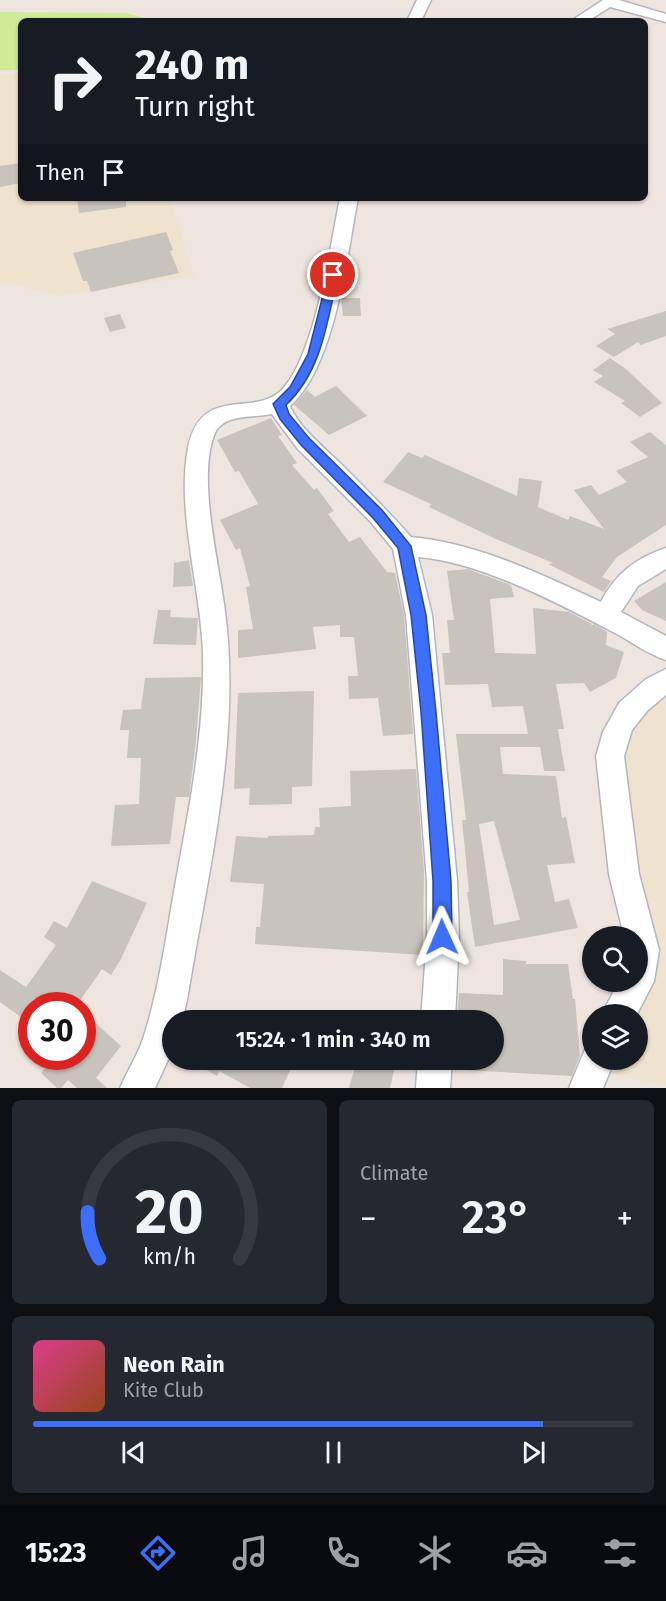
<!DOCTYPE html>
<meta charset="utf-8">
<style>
body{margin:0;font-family:"Fira Sans",sans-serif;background:#242831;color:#f1f3f6;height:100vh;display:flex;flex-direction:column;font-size:22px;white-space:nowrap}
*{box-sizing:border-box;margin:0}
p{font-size:20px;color:#9ea1a6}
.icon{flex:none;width:33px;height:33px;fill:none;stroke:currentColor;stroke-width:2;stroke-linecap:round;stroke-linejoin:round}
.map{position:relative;height:1088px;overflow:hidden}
.panel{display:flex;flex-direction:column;gap:12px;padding:12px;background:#0d0f14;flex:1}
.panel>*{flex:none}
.top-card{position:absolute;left:18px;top:18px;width:630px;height:183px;border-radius:9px;box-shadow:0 2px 4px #0004;background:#171b24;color:#f1f3f6;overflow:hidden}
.buttons{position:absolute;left:582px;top:926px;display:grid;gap:12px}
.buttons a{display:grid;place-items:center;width:66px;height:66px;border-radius:50%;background:#171b24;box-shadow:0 2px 4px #0004;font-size:30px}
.speed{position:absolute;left:18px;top:992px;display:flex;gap:12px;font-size:30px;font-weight:700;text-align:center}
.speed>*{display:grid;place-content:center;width:78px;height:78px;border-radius:50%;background:#171b24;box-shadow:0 2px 4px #0004;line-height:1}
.speed .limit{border:9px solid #d22;background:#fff;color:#111}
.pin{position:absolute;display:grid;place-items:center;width:51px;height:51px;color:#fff;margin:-26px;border:3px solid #fff;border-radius:50%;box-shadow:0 2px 6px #0007}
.me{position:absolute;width:66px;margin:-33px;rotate:359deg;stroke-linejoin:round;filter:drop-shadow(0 0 4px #0008)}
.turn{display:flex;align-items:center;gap:21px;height:126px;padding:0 18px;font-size:27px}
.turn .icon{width:78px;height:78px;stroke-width:2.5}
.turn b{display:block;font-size:42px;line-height:51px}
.then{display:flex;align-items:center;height:57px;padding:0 18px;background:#0003;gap:12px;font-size:22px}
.big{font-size:45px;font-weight:600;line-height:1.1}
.panel .widget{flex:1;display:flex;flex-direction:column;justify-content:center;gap:9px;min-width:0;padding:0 21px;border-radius:9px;background:#242831}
.panel .dial{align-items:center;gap:0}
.dial svg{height:156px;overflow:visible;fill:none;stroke:#363941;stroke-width:7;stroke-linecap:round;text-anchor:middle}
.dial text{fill:#f1f3f6;stroke:none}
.song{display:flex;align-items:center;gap:18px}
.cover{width:72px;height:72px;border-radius:9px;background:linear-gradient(135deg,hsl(330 70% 55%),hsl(20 70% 35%))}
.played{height:6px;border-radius:3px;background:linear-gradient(90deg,#3e6ffb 85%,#363941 85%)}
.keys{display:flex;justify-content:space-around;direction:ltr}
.heat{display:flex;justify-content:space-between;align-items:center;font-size:33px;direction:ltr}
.panel .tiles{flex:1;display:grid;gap:12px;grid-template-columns:1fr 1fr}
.widget:last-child{grid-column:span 2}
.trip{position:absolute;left:162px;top:1010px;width:342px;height:60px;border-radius:30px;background:#171b24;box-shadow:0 2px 4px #0004;font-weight:600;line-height:60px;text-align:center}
.dock{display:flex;height:96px;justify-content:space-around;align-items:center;background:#090b0e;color:#9ea1a6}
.dock .icon{width:42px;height:42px}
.dock .current{color:#3e6ffb}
.dock b{font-size:27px;color:#f1f3f6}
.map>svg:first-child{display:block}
.education{fill:#efe2ce}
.pitch{fill:#ceeb97}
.building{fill:#c9c3be;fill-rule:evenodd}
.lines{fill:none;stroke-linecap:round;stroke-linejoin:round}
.minor-casing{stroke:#b2b6c0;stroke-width:3}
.minor{fill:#fff;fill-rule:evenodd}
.route{fill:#3e6ffb;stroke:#2848a3;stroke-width:1.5}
</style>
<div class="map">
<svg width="666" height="1088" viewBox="0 0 666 1088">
<rect width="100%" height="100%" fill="#eee6de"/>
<!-- education -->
<path class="education" d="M21,73V198H170L194,276L57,296L0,280V74Z
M666,698V1086L613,1074L614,1059H638V1014H620L638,981V936L633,904L623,730Z"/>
<!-- pitch -->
<path class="pitch" d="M0,12L127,13L154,21H21V70H0Z"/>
<!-- building -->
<path class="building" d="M21,163V183L0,187V166Z
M77,198H126V207L79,213Z
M166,232L173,250L170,251L179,273L91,292L87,281H83L73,253Z
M341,298H360L361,316H343Z
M666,311V336L641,345L638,342L614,357L596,346L615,334L607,329Z
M120,314L126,328L110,332L104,318Z
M610,358L626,369L662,403L640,417L621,403L625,401L594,382L603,376L593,370Z
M336,386L367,416L329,435L294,405L307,390L315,397Z
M271,418L282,435L278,436L297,463L292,465L314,490L317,488L334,511L328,514L349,542L360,537L387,572L395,573L404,615L413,734L383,736L378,698L349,699L348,676H358L354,637H340V625L313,627L316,649L238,658V630L253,629L246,587L250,586L240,548L236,550L220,520L258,504L239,471L235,472L217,440Z
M650,432L666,445V525L617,557L602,577L611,581L604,592L548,564L553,563L498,540L429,507L431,504L383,482L408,452L422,458L425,455L517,496L519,478L542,481L538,507L568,520L570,516L604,529L574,490L591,485L599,495L627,482L616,471L648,457L630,442Z
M189,560L193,586L173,587L174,563Z
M468,569L511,585L514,597L490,599L495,653L536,654L533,608L569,612L592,624L591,626L594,624L607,632L606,645L624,652L616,678L590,692L584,683L556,684L564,729H558L565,771H544L540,747H500L503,774L556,776L562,818L566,817L575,863L547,865L555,902L569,899L578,928L475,947L467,892H469L462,820H466L456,734H528L523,706L492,707L488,684L445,685L442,653H450L447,620H454L447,571ZM494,821L520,920L494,925L479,824Z
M666,582V621L642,610L634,601Z
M158,610H171L170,617L198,618L196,645L153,644Z
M201,677L196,741L189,797H176L170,844L111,846L115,805L139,804L141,758H127L129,730H120L123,710L141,709L145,678Z
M314,691L312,786L292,787V804L249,805L250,788L234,789L238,693Z
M416,769L424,871L423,955L255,944L256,927H260L264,884L230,882L236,836L268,838V836L314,835L315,827H320L319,808L351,806L350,771Z
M92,881L147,903L121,959L111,975L102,969L77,1005H44L34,998L21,1017L0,1002V970L26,987L56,945L44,937L54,921L67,928Z
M503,959L526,961V964H568L573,999H575L580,1055L572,1076L463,1070V1059H494V1020H457L459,993L503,995Z
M82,1011L121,1046L96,1078L107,1088H77L68,1080L61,1088H57L41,1073L55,1056H82Z
M195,1059H247L257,1064L259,1059H295L282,1088H250L219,1071L217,1076L203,1068L205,1064Z
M357,1059H387L396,1062L390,1088H349Z"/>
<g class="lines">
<defs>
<path id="minor" d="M417,0H431L421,21H407Z
M603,0H619L666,14V22L610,7L588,21H571Z
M340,198H358C347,255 335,367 290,406C300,429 325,448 343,466C366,489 389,512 411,537C477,543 541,574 601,602C615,574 636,558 666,548V569L638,586L621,612L666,636V660C647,654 631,641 613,632C558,603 480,562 418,557L432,615L457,881L459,937L455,1020H421L427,937V881L406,615L393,549L369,520L297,448L272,414C255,418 224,413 215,433C197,475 218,559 224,604C243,734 208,871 187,1000L182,1020H172V1051L155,1088H120C127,1072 137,1056 143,1039C159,990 166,937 175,886C189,808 205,733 203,653C201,589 176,511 188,448C202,380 259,422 286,385C316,346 330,248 340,198Z
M666,669V695L647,711L632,730L624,756L639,874L659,950L654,981L637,1014H602L619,981H638V936H624L609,874L596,756L603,732L619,703L646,679Z
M592,1044V1059H615L603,1088H569L586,1047Z
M418,1059H452L450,1088H416Z"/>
</defs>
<!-- minor casing -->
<use href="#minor" class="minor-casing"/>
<!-- minor -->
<use href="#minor" class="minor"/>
</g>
<!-- route -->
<path class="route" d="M333,272L338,275C327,322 322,371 286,405L289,414L309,438L382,510L411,546L426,615L436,712L451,881L452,937L449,943L442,946L436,943L433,937V881L421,712L411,615L398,548L373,518L301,445L280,419L273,404L290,387L308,354L328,275Z"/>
</svg>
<div class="buttons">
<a><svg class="icon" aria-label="search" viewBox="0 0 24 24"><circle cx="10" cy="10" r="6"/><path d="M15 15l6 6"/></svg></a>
<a><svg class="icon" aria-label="layers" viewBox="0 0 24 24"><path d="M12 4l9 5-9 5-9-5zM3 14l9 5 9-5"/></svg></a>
</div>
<div class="speed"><div class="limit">30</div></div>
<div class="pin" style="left:333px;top:275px;background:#d93025"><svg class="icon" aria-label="arrive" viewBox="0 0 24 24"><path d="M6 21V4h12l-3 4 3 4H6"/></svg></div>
<svg class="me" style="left:442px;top:937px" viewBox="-20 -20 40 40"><path d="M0-17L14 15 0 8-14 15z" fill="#3e6ffb" stroke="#fff" stroke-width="4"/></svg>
<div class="trip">15:24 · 1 min · 340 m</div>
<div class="top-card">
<div class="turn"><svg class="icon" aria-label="right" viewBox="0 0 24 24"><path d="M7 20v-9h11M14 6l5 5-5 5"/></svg><div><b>240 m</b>Turn right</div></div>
<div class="then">Then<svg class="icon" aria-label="arrive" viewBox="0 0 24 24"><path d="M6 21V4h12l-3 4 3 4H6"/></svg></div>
</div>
</div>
<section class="panel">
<div class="tiles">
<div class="widget dial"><svg viewBox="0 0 100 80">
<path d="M14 69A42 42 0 1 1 86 69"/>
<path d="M14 69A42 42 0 0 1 8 45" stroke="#3e6ffb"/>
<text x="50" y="56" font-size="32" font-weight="700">20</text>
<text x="50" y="72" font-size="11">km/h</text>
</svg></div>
<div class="widget"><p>Climate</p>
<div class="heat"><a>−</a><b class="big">23°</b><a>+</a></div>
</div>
<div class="widget">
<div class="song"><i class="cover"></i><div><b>Neon Rain</b><p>Kite Club</p></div></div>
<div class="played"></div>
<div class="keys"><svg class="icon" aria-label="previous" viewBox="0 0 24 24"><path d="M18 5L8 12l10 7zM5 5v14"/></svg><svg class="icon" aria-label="pause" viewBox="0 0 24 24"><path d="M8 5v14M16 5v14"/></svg><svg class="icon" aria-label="next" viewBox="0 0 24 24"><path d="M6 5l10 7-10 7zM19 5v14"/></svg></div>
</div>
</div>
</section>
<nav class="dock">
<b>15:23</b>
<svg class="icon current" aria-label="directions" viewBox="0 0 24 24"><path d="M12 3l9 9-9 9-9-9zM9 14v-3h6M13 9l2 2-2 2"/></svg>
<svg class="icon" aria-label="music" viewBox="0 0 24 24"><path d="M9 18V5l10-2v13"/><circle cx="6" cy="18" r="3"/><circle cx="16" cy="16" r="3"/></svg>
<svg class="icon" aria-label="phone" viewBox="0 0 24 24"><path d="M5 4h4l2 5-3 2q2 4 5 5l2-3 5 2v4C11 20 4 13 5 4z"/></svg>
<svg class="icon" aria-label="climate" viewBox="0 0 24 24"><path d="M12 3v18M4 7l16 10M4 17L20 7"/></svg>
<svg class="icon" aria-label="car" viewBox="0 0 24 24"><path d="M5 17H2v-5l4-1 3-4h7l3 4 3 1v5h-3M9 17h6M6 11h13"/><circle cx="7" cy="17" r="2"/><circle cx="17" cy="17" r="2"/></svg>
<svg class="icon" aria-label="filters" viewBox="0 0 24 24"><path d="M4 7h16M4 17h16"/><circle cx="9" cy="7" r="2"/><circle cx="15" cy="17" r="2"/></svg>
</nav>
